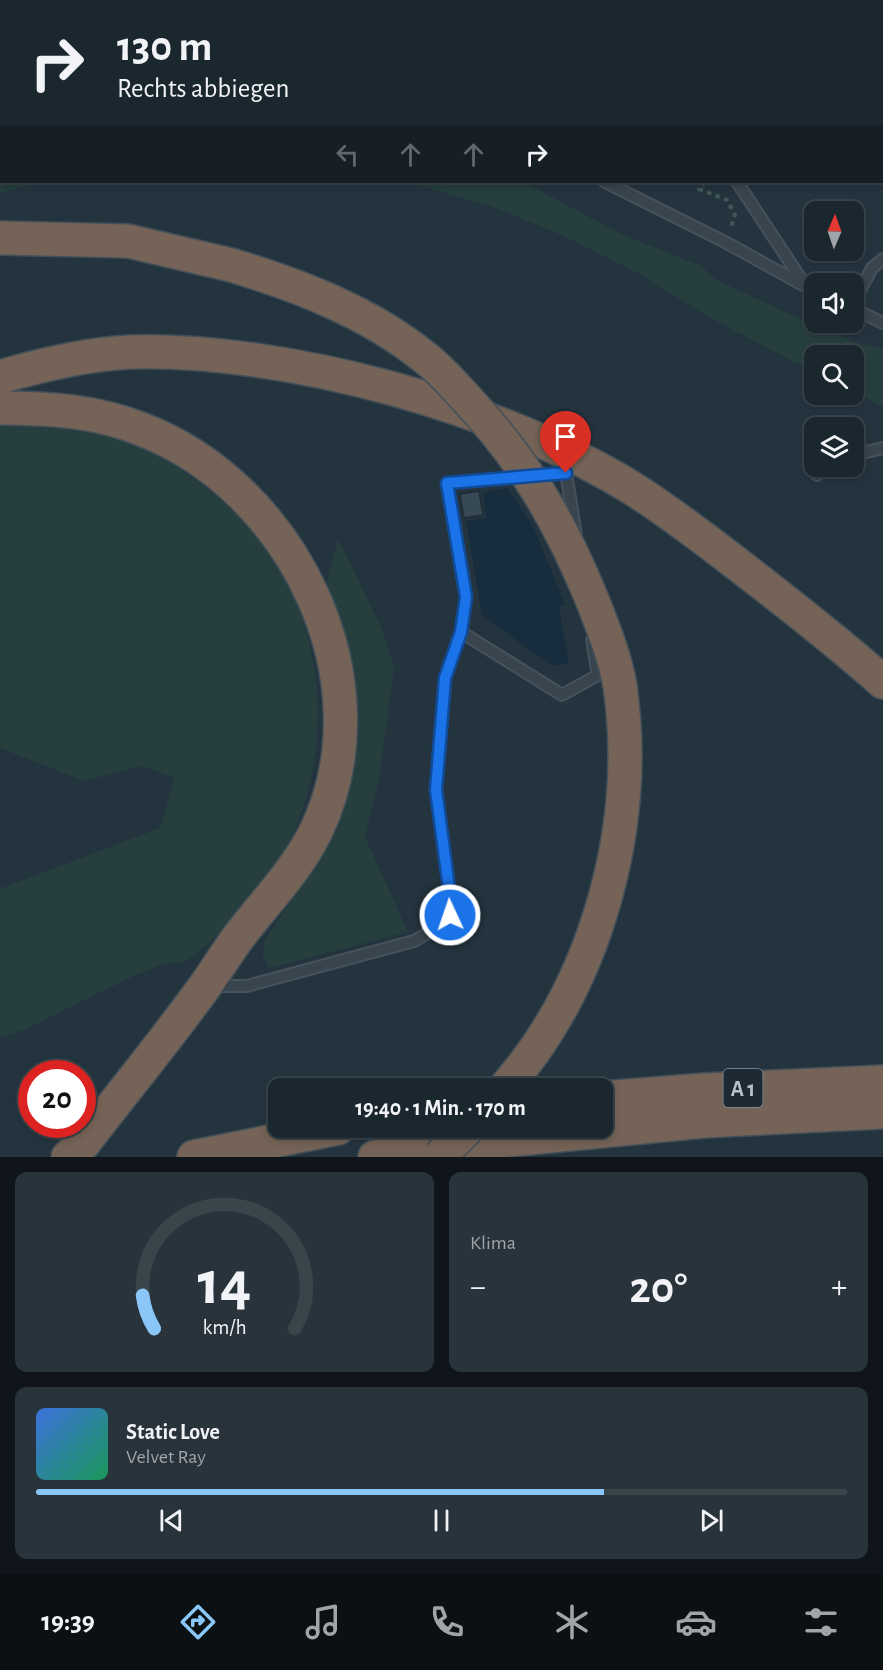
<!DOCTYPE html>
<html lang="de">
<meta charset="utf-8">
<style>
body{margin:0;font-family:"Alegreya Sans",sans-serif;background:#28333b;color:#f1f3f6;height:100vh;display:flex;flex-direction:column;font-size:22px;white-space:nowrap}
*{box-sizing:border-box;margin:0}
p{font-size:20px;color:#a0a5aa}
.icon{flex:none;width:33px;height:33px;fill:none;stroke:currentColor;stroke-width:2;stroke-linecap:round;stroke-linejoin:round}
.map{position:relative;height:1157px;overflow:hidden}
.panel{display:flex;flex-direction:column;gap:15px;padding:15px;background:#0f151a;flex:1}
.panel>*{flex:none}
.top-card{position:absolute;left:0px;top:0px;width:884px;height:183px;box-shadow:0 3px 9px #0003,0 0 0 2px #39444b;background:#1b272f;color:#f1f3f6;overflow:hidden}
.needle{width:39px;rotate:2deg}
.fabs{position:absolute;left:804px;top:201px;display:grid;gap:12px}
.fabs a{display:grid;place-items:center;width:60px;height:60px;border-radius:12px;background:#1b272f;box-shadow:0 3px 9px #0003,0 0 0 2px #39444b;font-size:30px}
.speed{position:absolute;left:18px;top:1060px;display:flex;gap:12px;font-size:30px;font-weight:700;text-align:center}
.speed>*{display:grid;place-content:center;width:78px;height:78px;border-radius:50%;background:#1b272f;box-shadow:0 3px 9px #0003,0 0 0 2px #39444b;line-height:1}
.speed .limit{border:9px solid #d22;background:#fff;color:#111}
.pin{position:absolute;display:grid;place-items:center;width:51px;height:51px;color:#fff;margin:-62px -26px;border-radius:50% 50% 50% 0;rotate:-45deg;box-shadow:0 0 6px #0007}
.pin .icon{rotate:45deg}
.me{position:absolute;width:66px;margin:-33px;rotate:357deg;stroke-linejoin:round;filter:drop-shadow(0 0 4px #0008)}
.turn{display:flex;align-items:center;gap:21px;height:126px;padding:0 18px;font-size:27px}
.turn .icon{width:78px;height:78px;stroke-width:2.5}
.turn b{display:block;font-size:42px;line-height:51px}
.lanes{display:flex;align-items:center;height:57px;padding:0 18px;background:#0003;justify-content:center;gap:30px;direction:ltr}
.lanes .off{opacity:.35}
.big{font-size:45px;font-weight:700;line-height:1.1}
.panel .card{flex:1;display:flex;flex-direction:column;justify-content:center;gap:9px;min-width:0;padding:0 21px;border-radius:12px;background:#28333b}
.panel .dial{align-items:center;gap:0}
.dial svg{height:156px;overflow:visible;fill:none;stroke:#39444b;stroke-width:7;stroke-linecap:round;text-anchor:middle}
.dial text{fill:#f1f3f6;stroke:none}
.song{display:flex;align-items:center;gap:18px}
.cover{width:72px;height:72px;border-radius:9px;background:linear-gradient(135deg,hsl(220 70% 55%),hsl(150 70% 35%))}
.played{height:6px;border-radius:3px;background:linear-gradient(90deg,#8bc6f8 70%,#39444b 70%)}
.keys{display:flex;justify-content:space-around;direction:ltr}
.heat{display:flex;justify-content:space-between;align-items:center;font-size:33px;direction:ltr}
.panel .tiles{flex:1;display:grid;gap:15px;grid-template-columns:1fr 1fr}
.card:last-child{grid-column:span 2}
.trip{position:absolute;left:268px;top:1078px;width:345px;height:60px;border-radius:12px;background:#1b272f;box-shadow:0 3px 9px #0003,0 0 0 2px #39444b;font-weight:700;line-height:60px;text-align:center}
.dock{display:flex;height:96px;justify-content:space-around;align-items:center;background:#0b1013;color:#a0a5aa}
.dock .icon{width:42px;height:42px}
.dock .on{color:#8bc6f8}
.dock b{font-size:27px;color:#f1f3f6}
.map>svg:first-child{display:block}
.green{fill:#263f3e}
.water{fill:#172c3d}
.pier{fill:#24343f}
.building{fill:#374954;stroke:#1f2c36;stroke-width:1.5}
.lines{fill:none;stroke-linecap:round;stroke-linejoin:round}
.service-casing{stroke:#45515b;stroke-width:14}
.motorway-casing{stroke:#435059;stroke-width:36}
.path{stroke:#405756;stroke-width:4;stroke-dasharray:4.5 4.5;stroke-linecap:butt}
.service{stroke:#39454e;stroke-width:10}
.motorway{stroke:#746356;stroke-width:33}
.motorway-bridge-casing{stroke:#435059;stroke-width:36;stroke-linecap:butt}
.motorway-bridge{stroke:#746356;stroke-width:33}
.route-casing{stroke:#114b97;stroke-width:15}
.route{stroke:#1a73e8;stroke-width:10}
.labels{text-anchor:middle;stroke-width:6;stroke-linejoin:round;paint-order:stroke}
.shield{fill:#1d2a34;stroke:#87939c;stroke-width:1.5}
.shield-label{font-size:22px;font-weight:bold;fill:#b5c0c9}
</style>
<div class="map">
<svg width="883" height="1157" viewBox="0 0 883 1157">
<rect width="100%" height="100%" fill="#24343f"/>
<!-- green -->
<path class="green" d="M51,0H345L346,1H49Z
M1,44L2,182H43L0,193Z
M406,182H523L623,235L701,266L715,279C744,292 860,351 883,347V407L854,392V356H814V372L712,319L638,273L564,236L491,206Z
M0,423C45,424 89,427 132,442C154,450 175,466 194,479C288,545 332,648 314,762C307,805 286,868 254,901C244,911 196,956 186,961C178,964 166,962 158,966C112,984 68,1009 24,1030L0,1037V889L160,828L175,778L142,766L84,781L0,748Z
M338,539L383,631L394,668L379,779L365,837L408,932L269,968L263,958L265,940L308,876L326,837V587Z"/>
<!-- water -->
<path class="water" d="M550,481L572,603L559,606L569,663L552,666L482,615L466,521L486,518L483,492Z"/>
<!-- pier -->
<path class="pier" d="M550,478L553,481L575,603L566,607L534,528L505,485Z"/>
<!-- building -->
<path class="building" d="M479,491L483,515L464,518L460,494Z"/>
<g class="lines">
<defs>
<path id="service" d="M360,0L362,2
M748,0V2
M33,2L36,0
M383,2L385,0
M0,21L2,20
M605,182L725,242L814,291
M737,182L805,285
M854,302L872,268L883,259
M854,309L883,323
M854,455L883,448
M817,475L828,466
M461,632L562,695L598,675L592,640
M211,986H247L414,941L444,924L450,915L451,903L436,790L445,678L461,632L466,597L447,483L566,473L576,535"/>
<path id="motorway" d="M0,238L128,241L231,265
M0,377C41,365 87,354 130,352C287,348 502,407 635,490C676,516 715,547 754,577C798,611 841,645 883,682
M0,408C49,408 96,411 141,429C293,487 388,681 316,831C297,870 266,901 240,935C228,951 217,969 205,986C166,1040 123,1092 83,1144L68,1157
M603,1098L704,1090L883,1082
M194,1157L338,1128
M375,1157L407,1150L704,1121L883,1112"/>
</defs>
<!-- service casing -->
<use href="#service" class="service-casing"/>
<!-- motorway casing -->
<use href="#motorway" class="motorway-casing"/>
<!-- path -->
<path class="path" d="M705,182L699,189L727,200L735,215L731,227"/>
<!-- service -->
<use href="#service" class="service"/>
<!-- motorway -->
<use href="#motorway" class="motorway"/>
<defs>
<path id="motorway-bridge" d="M231,265C298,285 368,312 423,356C438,367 451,382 464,396C523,459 558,517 591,597C602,625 615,656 620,686C640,825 597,984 504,1089
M439,1157L468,1128"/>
</defs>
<!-- motorway-bridge casing -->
<use href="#motorway-bridge" class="motorway-bridge-casing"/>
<!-- motorway-bridge -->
<use href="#motorway-bridge" class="motorway-bridge"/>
</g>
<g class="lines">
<defs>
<path id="route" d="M450,915L451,903L436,790L445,678L461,632L466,597L447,483L566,473"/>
</defs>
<!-- route casing -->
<use href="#route" class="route-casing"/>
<!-- route -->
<use href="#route" class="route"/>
</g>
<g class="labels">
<!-- shield labels -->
<rect class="shield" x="723.5" y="1069" width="39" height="38" rx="4.5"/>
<g class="shield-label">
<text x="743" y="1096">A 1</text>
</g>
</g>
</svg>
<div class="fabs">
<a><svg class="needle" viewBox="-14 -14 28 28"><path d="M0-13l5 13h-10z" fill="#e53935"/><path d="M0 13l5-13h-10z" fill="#a0a5aa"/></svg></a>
<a><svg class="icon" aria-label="sound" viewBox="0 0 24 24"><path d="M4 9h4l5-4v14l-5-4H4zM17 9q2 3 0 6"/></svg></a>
<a><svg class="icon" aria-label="search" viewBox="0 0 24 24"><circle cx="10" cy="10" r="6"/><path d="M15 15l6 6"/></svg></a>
<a><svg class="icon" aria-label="layers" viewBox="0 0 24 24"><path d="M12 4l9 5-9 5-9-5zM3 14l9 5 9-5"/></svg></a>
</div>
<div class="speed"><div class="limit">20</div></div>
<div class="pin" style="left:566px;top:473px;background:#d93025"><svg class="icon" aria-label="arrive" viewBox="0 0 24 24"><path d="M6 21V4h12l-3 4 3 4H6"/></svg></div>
<svg class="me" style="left:450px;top:915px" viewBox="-20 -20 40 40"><circle r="17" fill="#1a73e8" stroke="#fff" stroke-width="3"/><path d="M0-11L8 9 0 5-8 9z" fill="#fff"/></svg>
<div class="trip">19:40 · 1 Min. · 170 m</div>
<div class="top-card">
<div class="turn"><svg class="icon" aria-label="right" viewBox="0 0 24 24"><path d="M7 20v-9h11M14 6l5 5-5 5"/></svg><div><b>130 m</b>Rechts abbiegen</div></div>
<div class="lanes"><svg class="icon off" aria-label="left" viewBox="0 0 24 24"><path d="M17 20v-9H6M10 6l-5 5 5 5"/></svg><svg class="icon off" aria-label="ahead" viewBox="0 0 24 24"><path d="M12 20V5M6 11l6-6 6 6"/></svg><svg class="icon off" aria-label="ahead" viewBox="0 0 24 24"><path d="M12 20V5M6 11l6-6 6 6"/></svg><svg class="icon" aria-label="right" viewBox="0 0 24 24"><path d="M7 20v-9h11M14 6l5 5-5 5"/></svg></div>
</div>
</div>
<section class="panel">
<div class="tiles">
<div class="card dial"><svg viewBox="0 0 100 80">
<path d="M14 69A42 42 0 1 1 86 69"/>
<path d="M14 69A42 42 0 0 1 8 52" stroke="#8bc6f8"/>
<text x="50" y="56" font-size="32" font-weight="700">14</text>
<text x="50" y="72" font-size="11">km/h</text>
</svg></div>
<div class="card"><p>Klima</p>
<div class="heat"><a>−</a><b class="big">20°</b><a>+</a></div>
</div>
<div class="card">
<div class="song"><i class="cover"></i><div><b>Static Love</b><p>Velvet Ray</p></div></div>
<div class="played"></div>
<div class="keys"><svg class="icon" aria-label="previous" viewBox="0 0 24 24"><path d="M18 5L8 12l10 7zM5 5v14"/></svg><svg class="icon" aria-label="pause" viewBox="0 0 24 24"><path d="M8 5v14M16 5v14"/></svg><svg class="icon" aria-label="next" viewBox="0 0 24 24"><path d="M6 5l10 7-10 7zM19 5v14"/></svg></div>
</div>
</div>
</section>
<nav class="dock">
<b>19:39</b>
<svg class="icon on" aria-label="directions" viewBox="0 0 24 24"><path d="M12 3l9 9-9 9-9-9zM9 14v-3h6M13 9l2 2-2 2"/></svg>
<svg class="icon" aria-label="music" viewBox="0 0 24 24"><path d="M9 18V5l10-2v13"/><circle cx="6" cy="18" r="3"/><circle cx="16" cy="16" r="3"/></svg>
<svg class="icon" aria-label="phone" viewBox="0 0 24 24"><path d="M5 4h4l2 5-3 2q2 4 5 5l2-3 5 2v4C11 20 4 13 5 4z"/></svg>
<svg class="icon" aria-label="climate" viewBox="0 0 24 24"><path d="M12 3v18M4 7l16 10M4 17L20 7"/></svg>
<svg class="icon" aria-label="car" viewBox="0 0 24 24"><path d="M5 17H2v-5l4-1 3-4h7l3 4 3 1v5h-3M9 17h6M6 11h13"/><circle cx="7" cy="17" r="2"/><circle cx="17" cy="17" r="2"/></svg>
<svg class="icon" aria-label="filters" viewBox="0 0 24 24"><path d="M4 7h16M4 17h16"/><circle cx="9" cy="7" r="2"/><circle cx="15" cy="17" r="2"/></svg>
</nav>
